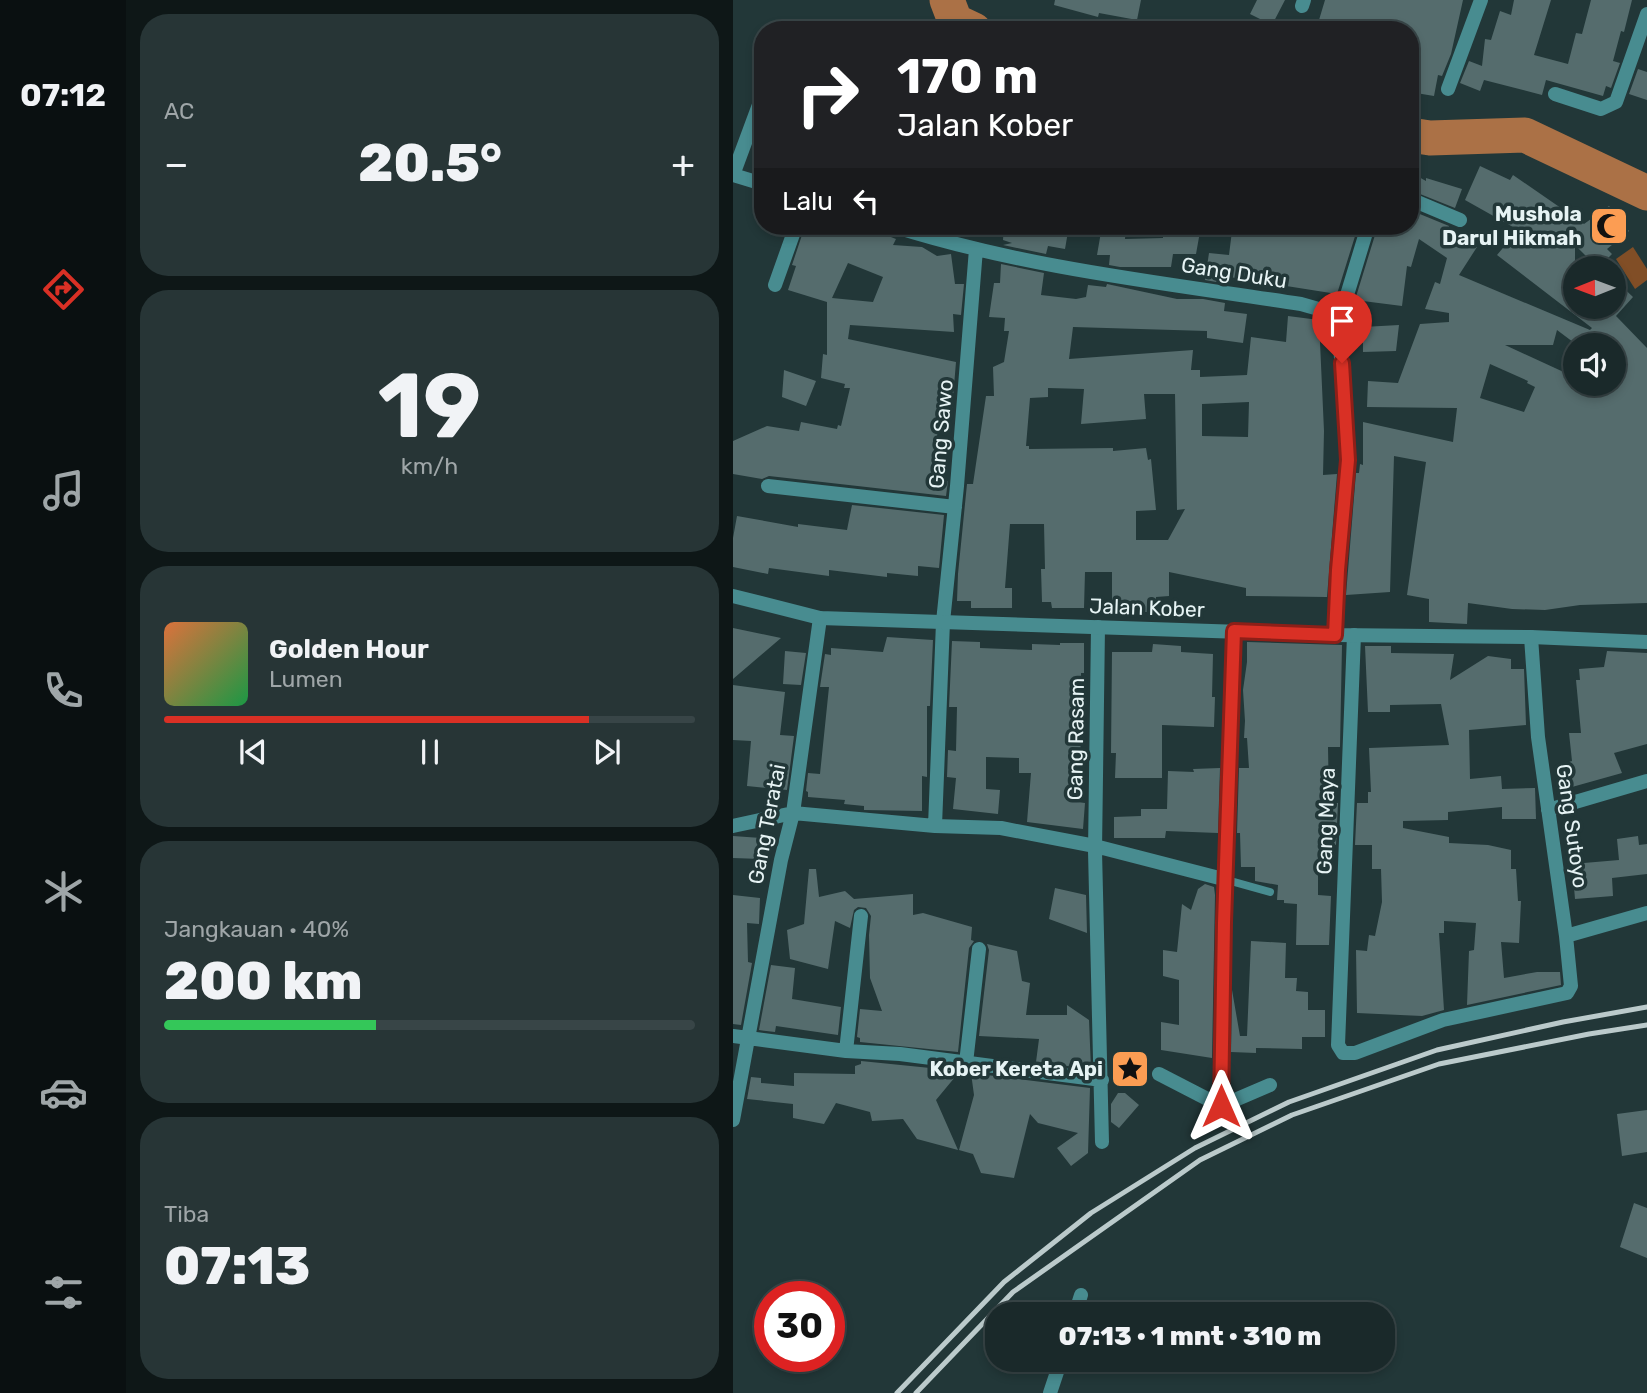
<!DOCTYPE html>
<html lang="id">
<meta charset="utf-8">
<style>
body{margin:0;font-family:Rubik,sans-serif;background:#273536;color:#f1f3f6;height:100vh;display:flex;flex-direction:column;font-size:26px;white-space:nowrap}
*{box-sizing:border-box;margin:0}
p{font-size:23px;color:#9fa6a8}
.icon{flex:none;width:38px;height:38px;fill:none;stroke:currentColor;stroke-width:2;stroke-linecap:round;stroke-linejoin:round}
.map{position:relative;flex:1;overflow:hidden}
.sheet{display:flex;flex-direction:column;gap:14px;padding:14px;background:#0e1717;width:607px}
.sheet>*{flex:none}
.banner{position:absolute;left:21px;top:21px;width:665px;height:214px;border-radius:28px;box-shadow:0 4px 10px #0003,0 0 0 2px #384547;background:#202124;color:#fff;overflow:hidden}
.needle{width:46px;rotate:269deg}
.buttons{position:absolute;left:830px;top:256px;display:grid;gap:14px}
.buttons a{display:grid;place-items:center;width:63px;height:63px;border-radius:50%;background:#1a292a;box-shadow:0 4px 10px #0003,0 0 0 2px #384547;font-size:35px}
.speed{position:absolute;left:21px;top:1281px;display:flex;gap:14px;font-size:35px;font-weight:700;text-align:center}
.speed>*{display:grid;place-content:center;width:91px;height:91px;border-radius:50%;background:#1a292a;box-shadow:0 4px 10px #0003,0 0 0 2px #384547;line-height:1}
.speed .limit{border:10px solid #d22;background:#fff;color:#111}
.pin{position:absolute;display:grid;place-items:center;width:60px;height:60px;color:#fff;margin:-72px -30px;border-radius:50% 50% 50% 0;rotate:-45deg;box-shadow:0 0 7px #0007}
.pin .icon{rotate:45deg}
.me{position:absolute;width:77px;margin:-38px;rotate:0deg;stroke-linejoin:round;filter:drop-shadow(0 0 5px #0008)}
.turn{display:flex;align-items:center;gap:24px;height:147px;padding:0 28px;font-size:32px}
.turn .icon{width:91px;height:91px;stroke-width:2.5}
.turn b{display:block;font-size:49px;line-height:60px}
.then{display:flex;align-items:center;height:66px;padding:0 28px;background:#0003;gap:14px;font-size:26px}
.big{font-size:52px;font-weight:800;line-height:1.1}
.sheet .card{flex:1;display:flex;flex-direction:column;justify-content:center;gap:10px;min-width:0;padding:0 24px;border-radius:28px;background:#273536}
.sheet .dial{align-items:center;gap:0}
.dial b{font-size:91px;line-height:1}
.song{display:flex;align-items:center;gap:21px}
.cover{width:84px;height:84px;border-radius:10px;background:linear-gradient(135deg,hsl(20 70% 55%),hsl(140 70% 35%))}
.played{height:7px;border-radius:4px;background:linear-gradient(90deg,#d93025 80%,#384547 80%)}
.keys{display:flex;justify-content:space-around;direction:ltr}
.heat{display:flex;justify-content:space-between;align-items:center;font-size:38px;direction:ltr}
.charge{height:10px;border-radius:5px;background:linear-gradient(90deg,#34c759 40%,#384547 0)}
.trip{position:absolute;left:252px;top:1302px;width:410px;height:70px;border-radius:28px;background:#1a292a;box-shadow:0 4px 10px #0003,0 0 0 2px #384547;font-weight:800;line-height:70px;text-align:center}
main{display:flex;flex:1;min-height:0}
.menu{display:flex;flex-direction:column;width:126px;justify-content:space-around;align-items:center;background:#0a1011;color:#9fa6a8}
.menu .icon{width:49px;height:49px}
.menu .active{color:#d93025}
.menu b{font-size:32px;color:#f1f3f6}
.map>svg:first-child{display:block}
.grass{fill:#814e26}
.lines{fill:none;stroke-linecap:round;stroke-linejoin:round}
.river{stroke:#ab7146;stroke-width:35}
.building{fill:#556c6d;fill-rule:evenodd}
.service{stroke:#488c90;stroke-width:8}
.minor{stroke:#488c90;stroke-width:14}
.tertiary{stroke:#488c90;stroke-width:14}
.rail{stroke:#bbcacb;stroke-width:5}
.route-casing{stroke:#8d1f18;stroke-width:18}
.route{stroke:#d93025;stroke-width:12}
.labels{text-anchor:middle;stroke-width:7;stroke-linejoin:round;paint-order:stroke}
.poi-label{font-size:21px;font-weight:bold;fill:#e6f3f4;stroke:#223738;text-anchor:end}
.street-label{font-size:21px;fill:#e6f3f4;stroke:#223738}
</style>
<main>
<nav class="menu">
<b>07:12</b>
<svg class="icon active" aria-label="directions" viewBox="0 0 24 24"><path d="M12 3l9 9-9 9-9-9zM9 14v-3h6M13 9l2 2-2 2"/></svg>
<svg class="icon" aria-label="music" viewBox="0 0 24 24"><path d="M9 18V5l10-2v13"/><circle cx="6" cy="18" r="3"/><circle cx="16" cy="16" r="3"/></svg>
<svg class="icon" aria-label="phone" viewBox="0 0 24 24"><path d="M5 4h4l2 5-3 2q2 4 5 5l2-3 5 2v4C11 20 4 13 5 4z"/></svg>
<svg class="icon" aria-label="climate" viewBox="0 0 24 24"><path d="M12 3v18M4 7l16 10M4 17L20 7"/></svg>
<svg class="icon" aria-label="car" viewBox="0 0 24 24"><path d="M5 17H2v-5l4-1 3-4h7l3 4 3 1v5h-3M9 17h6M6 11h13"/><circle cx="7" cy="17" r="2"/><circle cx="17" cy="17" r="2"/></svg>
<svg class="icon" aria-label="filters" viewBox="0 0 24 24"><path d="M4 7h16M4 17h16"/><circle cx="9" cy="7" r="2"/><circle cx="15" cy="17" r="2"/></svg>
</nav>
<section class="sheet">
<div class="card"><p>AC</p>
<div class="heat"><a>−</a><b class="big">20.5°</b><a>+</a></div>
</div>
<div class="card dial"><b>19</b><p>km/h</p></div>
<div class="card">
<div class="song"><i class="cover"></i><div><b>Golden Hour</b><p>Lumen</p></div></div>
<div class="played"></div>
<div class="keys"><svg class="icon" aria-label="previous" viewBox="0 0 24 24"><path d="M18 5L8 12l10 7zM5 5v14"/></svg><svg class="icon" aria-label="pause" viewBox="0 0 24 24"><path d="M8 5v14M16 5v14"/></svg><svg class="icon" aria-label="next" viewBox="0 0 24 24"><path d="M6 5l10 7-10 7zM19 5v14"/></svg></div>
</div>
<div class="card"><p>Jangkauan · 40%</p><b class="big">200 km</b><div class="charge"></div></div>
<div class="card"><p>Tiba</p><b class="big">07:13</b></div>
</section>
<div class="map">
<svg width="914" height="1393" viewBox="0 0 914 1393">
<rect width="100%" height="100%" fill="#223738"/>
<!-- grass -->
<path class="grass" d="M900,247L914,269V280L902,289L883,259Z"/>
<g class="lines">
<!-- river -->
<path class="river" d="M214,0L222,21L241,30
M677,135L697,138L792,135L914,193"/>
</g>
<!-- building -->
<path class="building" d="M322,0H408L404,20L366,13L365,17L321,5Z
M524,0H552L539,25L517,14Z
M592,0H730L718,54L709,76L705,75L701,96L677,92V30H613L586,20Z
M781,0H818L801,55L835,64L843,33L849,34L858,0H899L891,32L888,31L880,61L887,63L878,88L873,86L870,96L813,80L809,95L751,80L747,91L727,83L736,61L749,66L752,39L758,40L767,11L778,15Z
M905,69L914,72V100L896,94Z
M747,166L777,180L780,175L851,224L876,206L896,231L874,249L879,254L865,268L842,245V306H880V278L900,297L883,316L914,348V603L847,605L812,610L779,609L735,603L734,624L696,622V599L674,595L693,462L661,456L657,592L613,595L623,473H626L627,464L630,465V422L720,442L724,408L634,407L635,381L665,383L687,324L716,322V313L692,309L702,282L707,284L714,258L686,239L678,267L674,266L669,306L622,300L642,235L650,236L656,226H677V210L716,226V228L744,247L726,275L857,330L859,328L764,255L780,236L776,233L780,227L732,200ZM824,330L844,345H880V383H842V378L835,374L772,345H820ZM757,364L795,381L794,383L802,387L791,412L747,398Z
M677,172L693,181V178L729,189L722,208L677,190Z
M72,226H130L163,239L160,245L189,247L204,256L218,254L222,284H231L228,315L220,314L221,332L117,325L115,339L223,362L219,410L208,408L198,479L215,481L213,496L36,476L29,479L0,474V441L34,426L66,431L68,422L104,429L105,425L108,426L117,388H111L112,384L88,378L90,354L94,355V302L55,290L63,266L59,265ZM115,263L150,277L140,302L99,298Z
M271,226H336L332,249L315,246L313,254L270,245L279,243L270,240Z
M369,226H393L392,239L430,238V226H468L463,254H440L438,267H387L376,265L377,255H364Z
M530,226L562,228V226H588L623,233L604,294L547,285L525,284V281L496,277L495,284L472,280L476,253L496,255L499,231L528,235Z
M268,264L311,273L308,295L343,299L353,297L355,285L373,287L374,284L444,299H470L492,303L491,311L514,314L510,343L474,338V331L340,327L336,359L460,350L458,370H467V377L514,375L518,337L553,342L555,316L586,320L591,431L590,475L604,474L594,597L513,596V588L436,572V596L423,597V612H400L399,609H379V572H352L351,608H319L318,602H309L308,569H312L311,524H277L272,588H279V608H238V601H224L225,574L234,484H240L253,396H261L260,367L271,362L276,331H271L272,318L256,317L261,283H267ZM315,388L351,389L348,424L413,419L411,394H442L444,510L452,509L435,540H403V511L423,510L418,459L415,460L413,448L380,451V448L296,449V446H293L297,398L315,397ZM516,402L515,437L469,436V404Z
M666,325L663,351L630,352V327Z
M51,370L83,381L73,406L49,397Z
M119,505L211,515L206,568L185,566V576L154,573V577L96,570V576L36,568L35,574L0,567V538L4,516L65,527V524L114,530Z
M0,628L48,638L0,679Z
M154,637L200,640L197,706H194V777L189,776V811L131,810V806L111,804L112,800L75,797V792L73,791L75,773L87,774L96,687H87L92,654L98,655V648L150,652Z
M219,641L247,642V648L299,650V644L327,645V643H351V673H348L349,723L344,802L352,803L350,829L294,822L298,773H286V758L253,757V789L267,790L265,814L220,809L223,778L214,777L215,750L223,751L224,707H216Z
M514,642L609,645L607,747H595L596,803H605L603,845H596L595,855H585V895L598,896L596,945H563L564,904L551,903V900H544L545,885L522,881V867H508L507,833H504L506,768H516L514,738H511L512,721L510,690L514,662Z
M420,644L448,646V652L480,654L479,697H482L481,727L429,725V778H382L383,753H378L379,652H419Z
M632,646H658V653L721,654L717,680L755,656L778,659V669H791L793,725L736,730L737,779L768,776L769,789L802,788L803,819H769V807L715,812V820L670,821V828L716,837V843L755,845L778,850V869H783L785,901H788L786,943L768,942L771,978L804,972H827L828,985L734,1005L736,951L741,950L743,923L711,921V933H706L711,1010L689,1016L624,1013L623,950L634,951L636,935L642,936L649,902L648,869H639V845H622L624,803H635V792H638L636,748L716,745L708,704L657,705V712H635Z
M52,651L73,653L68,685L50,684Z
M874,651L914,653V744L881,753L889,773L839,787L836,762L839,761L836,733H848L843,680H847L846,669L871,667Z
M0,685L52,692L47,735L61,736L54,790L14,786L18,741L0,740Z
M487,768L485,833L433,831L432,838H381V817L408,816V809H434L435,771L461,772L460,769Z
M0,836L28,838V859L0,858Z
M905,836L906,845L914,844V874L879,878L880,896L842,899L839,864L886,860L884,839Z
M76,869H83L86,897L112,891L121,899L180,894V915L190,913L239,927L238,940L241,941L236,948L225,1052L127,1042V1038L124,1037L127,1009L149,1011L137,978L136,935L138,916L133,908L125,907L121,910L117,928L102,921L95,969L57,959L54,930L71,924Z
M472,884L481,887L482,895L479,1058L428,1050V1022L446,1025V980L430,976V950L444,952L449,904L458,910L465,889Z
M322,888L353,895L354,933L316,919Z
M0,895L27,898L26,924L14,923L15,962L19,963L8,1025L0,1024Z
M518,941L553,943L552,978H564L563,991L575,992V1010H592V1037H569V1049L523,1048V1053L498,1052L499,990L507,1036H514Z
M254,944L284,951L289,981L297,983L293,1015H334V1005L356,1020L358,1069L303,1062L306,1039L246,1036L256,950Z
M38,965L62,968L59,999L108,1007L105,1035L43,1026L42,1032L26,1030Z
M128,1061L227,1071L203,1100L225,1150L184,1139L170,1119L139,1121L137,1112L103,1103L91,1124L60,1118V1104L14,1099L18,1077L28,1078V1083L61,1086V1073L122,1074V1066L128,1064Z
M238,1073L357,1088L355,1153L338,1166L324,1148L345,1133L305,1123L297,1114L281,1178L248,1173L240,1154L226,1150L241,1095Z
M385,1093H392L406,1105L386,1128L378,1122V1104Z
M914,1110V1152L889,1156L884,1114Z
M901,1203L914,1208V1258L887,1247Z"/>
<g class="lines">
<!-- service -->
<path class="service" d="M494,880L537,892"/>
<!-- minor -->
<path class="minor" d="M569,6L571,0
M715,89L748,0
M30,94L0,175L30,184
M822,94L868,109L883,102L914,14
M677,199L727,220
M160,226C292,268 431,283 568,304L589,310L602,321L607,344L615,460L605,570L602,635
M42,285L63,226
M602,321L614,295L635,226
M35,486L222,507
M365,627L362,851L369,1142
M621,635L605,1045L610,1053H622L710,1020L834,993L838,986L833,936
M798,637L805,737L833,936L914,913
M815,810L914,781
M0,826L60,813L202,826L268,828L362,846L494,880
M202,826L210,622L224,486L243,249
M0,1036L113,1051L167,1054L369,1080
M113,1051L128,916
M233,1063L246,949
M426,1074L488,1106L537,1085
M488,1106C488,947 497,789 501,631
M0,1120L48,860L60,813L87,618
M342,1314L348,1295
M317,1393L328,1360"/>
<!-- tertiary -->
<path class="tertiary" d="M0,596L87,618L602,635L798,637L914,642"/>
<!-- rail -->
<path class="rail" d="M164,1393L271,1282L358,1213L462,1148L556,1102L704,1050L830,1022L914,1007
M183,1393L280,1292L467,1160L559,1115L706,1064L856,1034L914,1025"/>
</g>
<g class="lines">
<defs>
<path id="route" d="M488,1106L491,923L501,631L602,635L605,570L615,460L609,363"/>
</defs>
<!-- route casing -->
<use href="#route" class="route-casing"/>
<!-- route -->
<use href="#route" class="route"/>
</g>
<!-- icons -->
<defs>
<symbol id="mosque-square" viewBox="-11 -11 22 22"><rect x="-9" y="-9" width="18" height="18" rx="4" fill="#fc9d53" stroke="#223738"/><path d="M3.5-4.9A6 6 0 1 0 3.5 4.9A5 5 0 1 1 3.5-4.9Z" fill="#111"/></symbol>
<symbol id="sight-square" viewBox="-11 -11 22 22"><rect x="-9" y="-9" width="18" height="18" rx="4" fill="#fc9d53" stroke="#223738"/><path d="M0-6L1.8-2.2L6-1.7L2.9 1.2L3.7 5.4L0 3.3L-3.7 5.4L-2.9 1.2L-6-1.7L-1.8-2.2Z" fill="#111"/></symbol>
</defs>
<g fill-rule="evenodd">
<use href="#mosque-square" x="854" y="204" width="44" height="44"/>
<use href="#sight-square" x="375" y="1047" width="44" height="44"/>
</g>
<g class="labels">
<!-- poi labels -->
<g class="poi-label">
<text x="849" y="221">Mushola<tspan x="849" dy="24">Darul Hikmah</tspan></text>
<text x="370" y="1076">Kober Kereta Api</text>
</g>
<!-- street labels -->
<g class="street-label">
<text transform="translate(501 273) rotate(9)" y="7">Gang Duku</text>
<text transform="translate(208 434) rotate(-85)" y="7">Gang Sawo</text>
<text transform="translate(414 608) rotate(2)" y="7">Jalan Kober</text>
<text transform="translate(343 739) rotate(-89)" y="7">Gang Rasam</text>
<text transform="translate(593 821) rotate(-88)" y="7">Gang Maya</text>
<text transform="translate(34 824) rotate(-79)" y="7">Gang Teratai</text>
<text transform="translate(839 826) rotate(82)" y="7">Gang Sutoyo</text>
</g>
</g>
</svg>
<div class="buttons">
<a><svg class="needle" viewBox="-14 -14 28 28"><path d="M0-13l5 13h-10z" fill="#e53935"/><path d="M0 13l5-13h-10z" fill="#9fa6a8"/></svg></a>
<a><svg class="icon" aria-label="sound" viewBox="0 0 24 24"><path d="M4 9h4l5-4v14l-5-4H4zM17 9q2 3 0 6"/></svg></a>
</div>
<div class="speed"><div class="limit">30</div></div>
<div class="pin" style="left:609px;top:363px;background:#d93025"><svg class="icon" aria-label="arrive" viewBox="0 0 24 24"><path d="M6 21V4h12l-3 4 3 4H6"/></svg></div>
<svg class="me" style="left:488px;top:1106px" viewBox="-20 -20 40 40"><path d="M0-17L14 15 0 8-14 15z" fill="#d93025" stroke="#fff" stroke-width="4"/></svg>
<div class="trip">07:13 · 1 mnt · 310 m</div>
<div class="banner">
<div class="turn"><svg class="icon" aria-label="right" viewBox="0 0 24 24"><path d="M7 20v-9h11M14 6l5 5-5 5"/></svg><div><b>170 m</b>Jalan Kober</div></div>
<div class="then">Lalu<svg class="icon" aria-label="left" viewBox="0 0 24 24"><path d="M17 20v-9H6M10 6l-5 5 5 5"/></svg></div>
</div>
</div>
</main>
